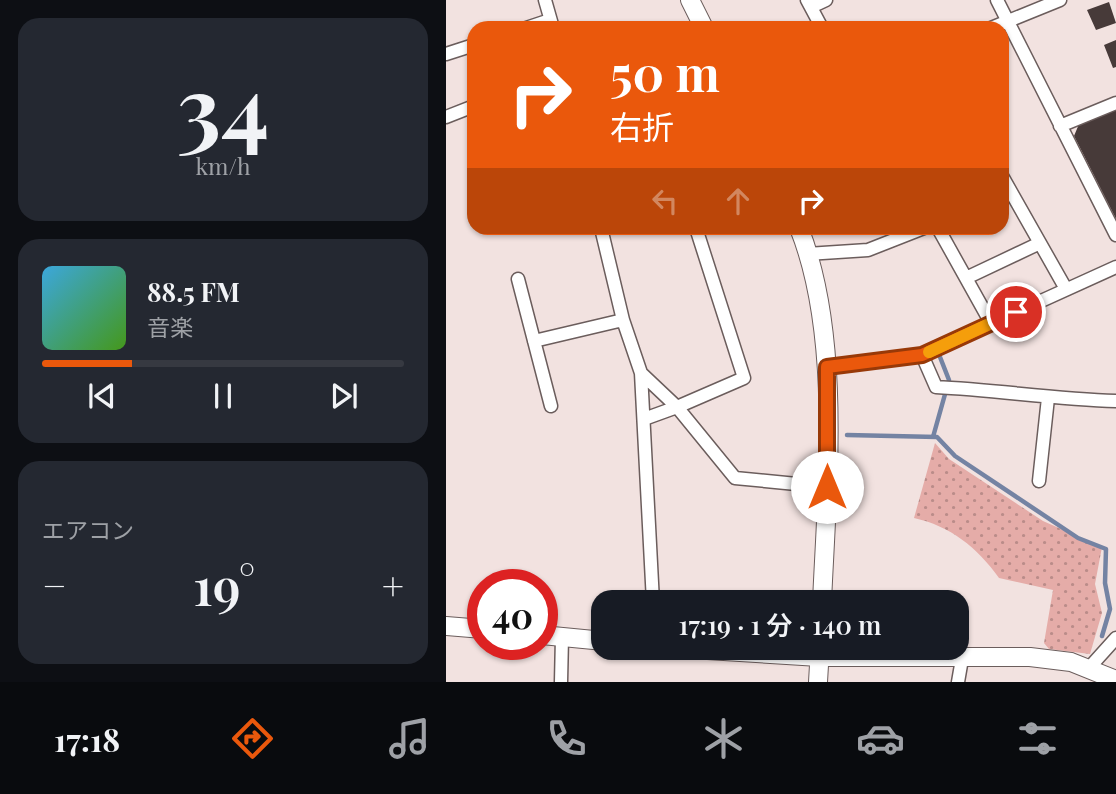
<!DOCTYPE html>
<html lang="ja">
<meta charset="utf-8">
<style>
body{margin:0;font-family:"Playfair Display","Noto Sans JP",serif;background:#242831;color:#f1f3f6;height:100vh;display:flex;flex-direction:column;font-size:26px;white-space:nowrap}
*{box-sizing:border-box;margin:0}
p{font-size:23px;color:#9ea1a6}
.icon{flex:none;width:38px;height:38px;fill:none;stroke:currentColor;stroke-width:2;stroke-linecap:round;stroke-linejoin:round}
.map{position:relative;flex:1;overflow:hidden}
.panel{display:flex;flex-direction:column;gap:18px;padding:18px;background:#0d0f14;width:446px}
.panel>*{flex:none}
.hud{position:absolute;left:21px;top:21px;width:542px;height:214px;border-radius:21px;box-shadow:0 2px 5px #0004;background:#ea580c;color:#fff;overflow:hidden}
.speed{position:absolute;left:21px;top:569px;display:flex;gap:14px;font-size:35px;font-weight:700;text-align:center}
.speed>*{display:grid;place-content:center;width:91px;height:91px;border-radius:50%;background:#171b24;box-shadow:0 2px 5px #0004;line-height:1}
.speed .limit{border:10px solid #d22;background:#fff;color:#111}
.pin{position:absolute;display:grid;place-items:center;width:60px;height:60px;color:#fff;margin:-30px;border:4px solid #fff;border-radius:50%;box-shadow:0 2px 7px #0007}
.me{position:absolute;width:77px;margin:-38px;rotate:0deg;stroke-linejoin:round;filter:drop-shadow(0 0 5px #0008)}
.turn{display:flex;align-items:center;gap:24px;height:147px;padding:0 28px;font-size:32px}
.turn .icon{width:91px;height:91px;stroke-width:2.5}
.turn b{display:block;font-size:49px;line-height:60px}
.lanes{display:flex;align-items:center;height:66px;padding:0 28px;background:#0003;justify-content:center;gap:35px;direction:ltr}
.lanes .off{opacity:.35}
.big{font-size:52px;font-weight:600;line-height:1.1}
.panel .tile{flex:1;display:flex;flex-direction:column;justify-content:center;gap:10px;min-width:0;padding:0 24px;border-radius:21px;background:#242831}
.panel .dial{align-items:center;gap:0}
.dial b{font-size:91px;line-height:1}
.song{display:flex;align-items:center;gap:21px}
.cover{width:84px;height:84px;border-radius:10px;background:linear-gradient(135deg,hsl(200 70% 55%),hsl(100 70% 35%))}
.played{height:7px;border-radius:4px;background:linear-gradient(90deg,#ea580c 25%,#363941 25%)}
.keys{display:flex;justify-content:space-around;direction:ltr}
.heat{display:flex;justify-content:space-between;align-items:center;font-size:38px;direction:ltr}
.trip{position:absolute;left:145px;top:590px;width:378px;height:70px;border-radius:21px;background:#171b24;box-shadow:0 2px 5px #0004;font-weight:600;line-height:70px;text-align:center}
.tabs{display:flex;height:112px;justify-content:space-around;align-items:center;background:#090b0e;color:#9ea1a6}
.tabs .icon{width:49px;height:49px}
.tabs .current{color:#ea580c}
.tabs b{font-size:32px;color:#f1f3f6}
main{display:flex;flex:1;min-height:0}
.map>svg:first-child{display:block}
.grass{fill:url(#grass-dots)}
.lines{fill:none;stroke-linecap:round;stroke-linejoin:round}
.stream{stroke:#7483a3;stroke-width:4.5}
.building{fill:#473a39}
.street-casing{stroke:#6b5d5c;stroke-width:15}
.secondary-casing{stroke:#6b5d5c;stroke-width:20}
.street{stroke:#fff;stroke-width:12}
.secondary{stroke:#fff;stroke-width:18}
.route-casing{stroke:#983908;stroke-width:18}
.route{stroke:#ea580c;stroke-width:12}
.slow{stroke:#f59e0b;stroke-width:12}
</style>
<main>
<section class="panel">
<div class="tile dial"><b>34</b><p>km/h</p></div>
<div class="tile">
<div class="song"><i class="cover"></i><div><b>88.5 FM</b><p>音楽</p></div></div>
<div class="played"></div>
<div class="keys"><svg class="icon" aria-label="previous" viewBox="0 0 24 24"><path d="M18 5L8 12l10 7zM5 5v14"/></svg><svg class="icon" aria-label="pause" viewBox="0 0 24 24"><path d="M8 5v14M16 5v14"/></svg><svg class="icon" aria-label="next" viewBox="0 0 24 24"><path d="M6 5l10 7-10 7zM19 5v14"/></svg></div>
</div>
<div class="tile"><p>エアコン</p>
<div class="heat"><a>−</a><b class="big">19°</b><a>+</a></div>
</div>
</section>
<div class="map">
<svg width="670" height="682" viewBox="0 0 670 682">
<defs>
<pattern id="grass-dots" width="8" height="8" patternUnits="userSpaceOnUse" patternTransform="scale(1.75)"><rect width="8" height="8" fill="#e5aca8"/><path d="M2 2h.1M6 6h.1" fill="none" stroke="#ba8c89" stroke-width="1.8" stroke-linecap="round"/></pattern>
</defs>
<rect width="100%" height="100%" fill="#f2e2e0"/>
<!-- grass -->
<path class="grass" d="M489,443L503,459L597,521L656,547L649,584L656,613L644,654L603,649L598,643L607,590L553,578C531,547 504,526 468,518Z"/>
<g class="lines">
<!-- stream -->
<path class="stream" d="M401,435L491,437L509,456L632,538L660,549L659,583L664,609L656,636
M487,437L503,380L494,357"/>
</g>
<!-- building -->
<path class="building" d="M663,2L670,23L650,30L641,10Z
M670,40V67L667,68L658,45Z
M670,109V219L628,136L633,124Z"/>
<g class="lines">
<defs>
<path id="street" d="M99,0L107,28
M361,0L376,28
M551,0L670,235
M365,7L380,0
M80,28L104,20
M545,28L614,0
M0,54L28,45
M0,117L28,106
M614,126L670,103
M556,176L620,289
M155,228L177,320L195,373L231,407L289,478L381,487
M492,228L545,323
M361,254L422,250L478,228
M520,278L594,243
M72,279L105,406
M88,341L177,320
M476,355L490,387C550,390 609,399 670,401
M381,367L476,355L670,267
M195,373L207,602
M198,419L231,407L298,378L250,228
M593,481L602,398
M643,668L670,638
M115,682L116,637
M512,682L516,659"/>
<path id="secondary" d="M244,0L258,28
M353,228C396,336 381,487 376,602
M0,626L37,629
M96,635L158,641
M229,648L373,657H584L625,662L670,680
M372,682L374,648"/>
</defs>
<!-- street casing -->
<use href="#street" class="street-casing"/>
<!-- secondary casing -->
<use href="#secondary" class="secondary-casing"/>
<!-- street -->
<use href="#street" class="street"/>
<!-- secondary -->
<use href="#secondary" class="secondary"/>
</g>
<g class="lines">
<defs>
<path id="route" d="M381,487V367L476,355L570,312"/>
</defs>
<!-- route casing -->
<use href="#route" class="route-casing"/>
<!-- route -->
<use href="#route" class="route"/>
<!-- slow -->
<path class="slow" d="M483,352L541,325"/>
</g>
</svg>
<div class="speed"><div class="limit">40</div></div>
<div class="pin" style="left:570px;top:312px;background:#d93025"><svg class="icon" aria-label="arrive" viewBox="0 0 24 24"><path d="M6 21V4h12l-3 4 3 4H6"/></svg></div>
<svg class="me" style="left:381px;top:487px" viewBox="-20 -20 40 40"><circle r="19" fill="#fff"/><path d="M0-13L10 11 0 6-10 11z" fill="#ea580c"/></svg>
<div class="trip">17:19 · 1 分 · 140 m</div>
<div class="hud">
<div class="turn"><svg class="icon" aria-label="right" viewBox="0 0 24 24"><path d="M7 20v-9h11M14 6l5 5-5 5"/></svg><div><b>50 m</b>右折</div></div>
<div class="lanes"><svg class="icon off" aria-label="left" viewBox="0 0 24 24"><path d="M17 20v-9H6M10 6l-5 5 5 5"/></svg><svg class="icon off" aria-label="ahead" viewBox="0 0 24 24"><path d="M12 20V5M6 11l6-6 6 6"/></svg><svg class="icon" aria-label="right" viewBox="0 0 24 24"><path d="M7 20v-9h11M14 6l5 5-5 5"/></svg></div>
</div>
</div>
</main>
<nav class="tabs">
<b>17:18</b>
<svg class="icon current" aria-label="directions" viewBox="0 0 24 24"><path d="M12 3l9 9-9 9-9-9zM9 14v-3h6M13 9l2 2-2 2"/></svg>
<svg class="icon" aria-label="music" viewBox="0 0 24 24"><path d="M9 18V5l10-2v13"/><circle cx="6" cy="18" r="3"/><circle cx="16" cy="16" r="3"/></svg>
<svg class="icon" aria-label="phone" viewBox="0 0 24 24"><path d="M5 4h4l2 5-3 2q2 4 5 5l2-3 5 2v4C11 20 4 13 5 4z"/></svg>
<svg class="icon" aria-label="climate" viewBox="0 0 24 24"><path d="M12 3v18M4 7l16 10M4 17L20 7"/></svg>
<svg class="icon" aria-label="car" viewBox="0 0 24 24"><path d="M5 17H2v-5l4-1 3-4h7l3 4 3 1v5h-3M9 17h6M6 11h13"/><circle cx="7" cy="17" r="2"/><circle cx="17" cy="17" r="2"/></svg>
<svg class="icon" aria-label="filters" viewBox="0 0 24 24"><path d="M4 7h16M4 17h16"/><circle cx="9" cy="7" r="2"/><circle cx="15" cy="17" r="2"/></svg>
</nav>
